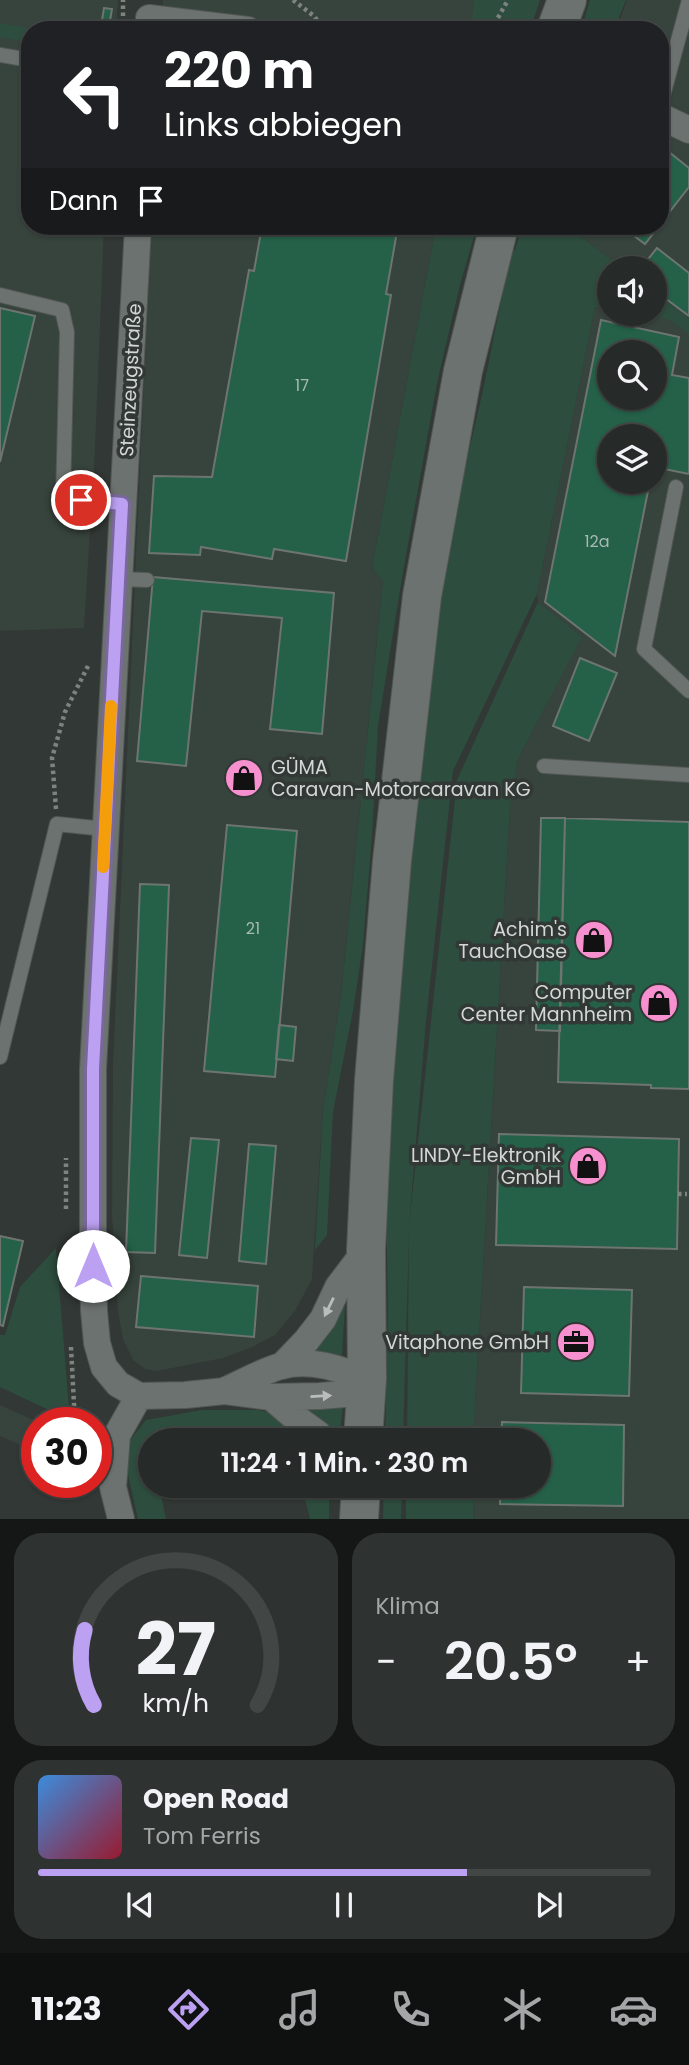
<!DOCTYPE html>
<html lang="de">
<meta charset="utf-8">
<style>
body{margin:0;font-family:Poppins,sans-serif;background:#2e3230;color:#f1f3f6;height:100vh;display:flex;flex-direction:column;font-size:26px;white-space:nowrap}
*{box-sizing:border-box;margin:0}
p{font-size:23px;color:#a4a7a8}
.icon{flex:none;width:38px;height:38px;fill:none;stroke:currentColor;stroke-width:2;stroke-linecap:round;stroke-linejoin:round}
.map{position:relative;height:1519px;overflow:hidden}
.drawer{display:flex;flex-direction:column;gap:14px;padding:14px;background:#151716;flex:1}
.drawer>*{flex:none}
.banner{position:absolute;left:21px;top:21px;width:648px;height:214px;border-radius:28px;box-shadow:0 2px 5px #0004,0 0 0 2px #424645;background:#202124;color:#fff;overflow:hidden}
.buttons{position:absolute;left:597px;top:256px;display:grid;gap:14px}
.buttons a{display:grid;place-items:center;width:70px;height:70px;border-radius:50%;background:#262a28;box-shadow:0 2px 5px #0004,0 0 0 2px #424645;font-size:35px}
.speed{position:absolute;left:21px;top:1407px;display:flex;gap:14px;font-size:35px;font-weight:700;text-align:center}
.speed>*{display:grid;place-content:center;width:91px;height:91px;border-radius:50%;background:#262a28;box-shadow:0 2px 5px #0004,0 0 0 2px #424645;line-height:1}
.speed .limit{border:10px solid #d22;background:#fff;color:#111}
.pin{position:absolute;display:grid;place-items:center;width:60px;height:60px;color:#fff;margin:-30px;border:4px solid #fff;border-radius:50%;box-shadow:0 2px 7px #0007}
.me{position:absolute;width:77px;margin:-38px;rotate:0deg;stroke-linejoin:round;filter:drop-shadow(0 0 5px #0008)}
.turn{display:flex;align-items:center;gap:24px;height:147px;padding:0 28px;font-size:32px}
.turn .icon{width:91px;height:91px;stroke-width:2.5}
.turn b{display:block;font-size:49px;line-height:60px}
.then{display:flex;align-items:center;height:66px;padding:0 28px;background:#0003;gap:14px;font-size:26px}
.big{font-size:52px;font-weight:600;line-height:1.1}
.drawer .card{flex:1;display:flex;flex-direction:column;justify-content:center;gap:10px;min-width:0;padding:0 24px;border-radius:28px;background:#2e3230}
.drawer .dial{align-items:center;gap:0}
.dial svg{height:182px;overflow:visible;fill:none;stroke:#424645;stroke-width:7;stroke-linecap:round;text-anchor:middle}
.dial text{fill:#f1f3f6;stroke:none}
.song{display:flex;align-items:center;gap:21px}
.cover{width:84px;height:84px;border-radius:10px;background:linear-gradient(135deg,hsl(210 70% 55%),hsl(350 70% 35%))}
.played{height:7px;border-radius:4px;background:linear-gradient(90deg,#bca0f2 70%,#424645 70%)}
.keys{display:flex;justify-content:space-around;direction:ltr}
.heat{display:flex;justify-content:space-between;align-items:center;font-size:38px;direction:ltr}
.drawer .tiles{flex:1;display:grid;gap:14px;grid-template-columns:1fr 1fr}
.card:last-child{grid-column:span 2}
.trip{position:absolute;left:138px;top:1428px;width:413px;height:70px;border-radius:35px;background:#262a28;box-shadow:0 2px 5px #0004,0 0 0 2px #424645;font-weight:600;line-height:70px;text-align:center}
.menu{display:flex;height:112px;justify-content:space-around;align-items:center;background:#0f1110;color:#a4a7a8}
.menu .icon{width:49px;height:49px}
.menu .active{color:#bca0f2}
.menu b{font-size:32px;color:#f1f3f6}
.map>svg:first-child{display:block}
.built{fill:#37433d;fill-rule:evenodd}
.green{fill:#2d4d3e}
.building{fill:#246148;stroke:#6e7571;stroke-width:2;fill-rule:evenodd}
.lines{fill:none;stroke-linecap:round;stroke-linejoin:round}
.service-casing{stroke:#525654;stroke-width:16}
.minor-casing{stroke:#525654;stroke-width:28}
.secondary-casing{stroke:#525654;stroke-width:40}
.path{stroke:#7e8380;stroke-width:4.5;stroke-dasharray:3.5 3.5;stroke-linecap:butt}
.service{stroke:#6c726f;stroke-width:14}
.minor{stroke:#6c726f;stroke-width:26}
.secondary{stroke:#6c726f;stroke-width:38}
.oneway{fill:#b9bebc}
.route-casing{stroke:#7a689d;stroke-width:18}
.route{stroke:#bca0f2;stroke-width:12}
.slow{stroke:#f59e0b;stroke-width:12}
.labels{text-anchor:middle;stroke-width:7;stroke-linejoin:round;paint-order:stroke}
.number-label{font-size:16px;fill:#a7bab2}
.street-label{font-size:19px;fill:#d3d7d5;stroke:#323835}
.poi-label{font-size:19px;fill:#d3d7d5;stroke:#323835;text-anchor:end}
</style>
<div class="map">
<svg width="689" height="1519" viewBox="0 0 689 1519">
<rect width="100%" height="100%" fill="#323835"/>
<!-- built -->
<path class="built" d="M0,0H118L116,30H30V226H104L95,450L84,628L0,631Z
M163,0H474L470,30H161Z
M627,0H689V1519H473L474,1486H539V1440H474L475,1403L510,806L518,759L581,638L538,602L537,594L595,307L609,309V313H634L670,319L678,311L655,292L654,268H622L567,226H660V30H616ZM609,352H654V397H609ZM609,436H654V481H609Z
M151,226H436L372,568L383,581L341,996L323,1109L312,1279L295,1311L275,1335L250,1348L223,1358L157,1371L145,1369L133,1360L123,1339L118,1311L112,1216L113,1063Z
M0,1405L40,1423H37V1452L0,1436Z"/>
<!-- green -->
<path class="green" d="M474,0H540L530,30H470Z
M590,0H626L614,30H581Z
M0,23L38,30H30V43L0,37Z
M436,226H477L460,285L437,383L402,578L378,726L372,836L363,945L353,1011L333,1112L327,1235L315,1250L323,1109L341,996L383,581L372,568Z
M522,226H567L622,268H609V309L595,307L537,594L453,771L426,1021L409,1225L457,780L538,602L582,637L518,759L510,806L475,1403L474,1440H407L409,1233L403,1440H385L388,1310L385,1140L406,872L438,581L482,395L511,252L515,250Z
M655,292L689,319V334L670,320L634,313H654Z
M56,1248L70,1420L0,1387V1335H5L20,1287Z
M343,1305L345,1306L342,1355L309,1353Z
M343,1406L339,1439L337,1440L297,1408Z
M202,1410H259L278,1415L314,1440H278L256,1428L194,1440H150V1486H159L166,1519H138L126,1466L131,1439L146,1420Z
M302,1486H329V1519H310Z
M384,1486H402L401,1519H383Z
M406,1486H474L473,1519H406Z"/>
<!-- building -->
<path class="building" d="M104,8L112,9L109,27L101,26Z
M669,152L689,168V187L660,224V164Z
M262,226H398L386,294L391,295L346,561L274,549L272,559L201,547L200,555L149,553L154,476L212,477L249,270L254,271Z
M621,226H659L645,244Z
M657,248L689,273V316L654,290V268H641Z
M0,308L35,316L0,462Z
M601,320L679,337L672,375L689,378V474L654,467V436H609V481H650L615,656L545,602ZM609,352H654V397H609Z
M153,577L334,593L322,734L270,729L282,618L202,611L186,766L137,761Z
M580,658L617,673L589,741L553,726Z
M541,818H565L560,1031L536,1030Z
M565,818L689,822V1089L651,1088V1085L558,1082Z
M227,825L297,831L275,1077L204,1071Z
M140,884L169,885L155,1253L126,1252Z
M279,1025L296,1027L293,1061L276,1059Z
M499,1134L679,1139L677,1249L496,1245Z
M191,1138L219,1140L207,1258L179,1255Z
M249,1144L276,1146L266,1264L239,1261Z
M0,1236L23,1241L3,1326L0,1325Z
M141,1276L258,1286L254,1337L136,1327Z
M524,1287L632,1290L629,1396L521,1393Z
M502,1422L624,1425L623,1506L500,1504V1486H539V1440H501Z"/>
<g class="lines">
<defs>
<path id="service" d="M0,55L30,60
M660,107L689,0
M0,295L62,310L67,332L63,499L123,504
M676,487L644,649L689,691
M118,579L147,580
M544,766L689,775
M0,1057L57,824L105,829"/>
<path id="minor" d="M149,18L248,30
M660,116L689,130
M138,226L93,1069V1266L94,1311L97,1343L104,1367L118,1384L139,1396L185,1395L225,1391L271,1397L320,1396L345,1394L367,1379
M282,1366L306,1341L323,1319L338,1287L366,1250
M226,1390C244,1382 263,1371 281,1366C311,1358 340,1369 367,1379
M271,1397L292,1415L317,1433L324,1440
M121,1519L113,1487L117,1435L139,1396"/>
<path id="secondary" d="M556,30L567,0
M363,1440L367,1379L366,1250L374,1080L392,861L422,596L463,371L499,226
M359,1519L361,1486"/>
</defs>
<!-- service casing -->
<use href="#service" class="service-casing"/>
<!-- minor casing -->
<use href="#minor" class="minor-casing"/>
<!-- secondary casing -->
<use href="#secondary" class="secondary-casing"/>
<!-- path -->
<path class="path" d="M293,0L314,16L324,30
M123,30V0
M491,30L508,0
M56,809L52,758L65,712L89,664
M678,1194H687
M66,1209V1158
M71,1347L75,1423"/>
<!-- service -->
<use href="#service" class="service"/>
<!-- minor -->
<use href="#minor" class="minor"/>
<!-- secondary -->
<use href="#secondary" class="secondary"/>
</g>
<!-- one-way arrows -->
<defs><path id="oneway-solid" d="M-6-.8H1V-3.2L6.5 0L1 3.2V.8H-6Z" transform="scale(1.75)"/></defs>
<g class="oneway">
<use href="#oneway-solid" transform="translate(329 1307) rotate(116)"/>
<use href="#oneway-solid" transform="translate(321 1396) rotate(-3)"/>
</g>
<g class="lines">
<defs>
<path id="route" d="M81,500L122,504L93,1069V1266"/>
</defs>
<!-- route casing -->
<use href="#route" class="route-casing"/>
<!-- route -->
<use href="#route" class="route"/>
<!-- slow -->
<path class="slow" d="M103,867L111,706"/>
</g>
<!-- icons -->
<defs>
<symbol id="shop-disc" viewBox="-11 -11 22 22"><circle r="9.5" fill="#f790ce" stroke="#323835"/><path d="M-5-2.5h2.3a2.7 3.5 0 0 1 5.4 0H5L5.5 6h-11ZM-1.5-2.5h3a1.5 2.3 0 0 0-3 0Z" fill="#111"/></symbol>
<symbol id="office-disc" viewBox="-11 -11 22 22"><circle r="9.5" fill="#f790ce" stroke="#323835"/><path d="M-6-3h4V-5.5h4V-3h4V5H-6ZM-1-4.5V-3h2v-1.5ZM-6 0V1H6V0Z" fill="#111"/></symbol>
</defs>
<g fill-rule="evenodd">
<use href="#shop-disc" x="222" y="756" width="44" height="44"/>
<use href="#shop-disc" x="572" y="918" width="44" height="44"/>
<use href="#shop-disc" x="637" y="981" width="44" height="44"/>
<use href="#shop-disc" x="566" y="1144" width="44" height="44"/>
<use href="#office-disc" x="554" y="1320" width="44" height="44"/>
</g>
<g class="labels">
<!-- number labels -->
<g class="number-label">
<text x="302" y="391">17</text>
<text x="597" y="547">12a</text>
<text x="253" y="934">21</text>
</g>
<!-- street labels -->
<g class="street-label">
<text transform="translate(130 380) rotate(-87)" y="7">Steinzeugstraße</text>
</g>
<!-- poi labels -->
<g class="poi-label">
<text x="271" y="774" text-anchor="start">GÜMA<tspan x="271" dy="22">Caravan-Motorcaravan KG</tspan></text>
<text x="567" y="936">Achim's<tspan x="567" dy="22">TauchOase</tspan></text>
<text x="632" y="999">Computer<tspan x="632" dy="22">Center Mannheim</tspan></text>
<text x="561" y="1162">LINDY-Elektronik<tspan x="561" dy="22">GmbH</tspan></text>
<text x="549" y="1349">Vitaphone GmbH</text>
</g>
</g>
</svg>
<div class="buttons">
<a><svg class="icon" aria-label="sound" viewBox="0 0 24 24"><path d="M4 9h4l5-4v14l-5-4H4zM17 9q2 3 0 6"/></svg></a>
<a><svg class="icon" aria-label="search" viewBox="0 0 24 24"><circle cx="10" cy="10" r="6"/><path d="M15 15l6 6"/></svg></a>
<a><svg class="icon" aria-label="layers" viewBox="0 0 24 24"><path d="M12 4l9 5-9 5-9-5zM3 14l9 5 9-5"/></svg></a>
</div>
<div class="speed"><div class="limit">30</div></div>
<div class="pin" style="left:81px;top:500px;background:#d93025"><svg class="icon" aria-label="arrive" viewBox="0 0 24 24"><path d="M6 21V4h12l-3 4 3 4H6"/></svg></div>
<svg class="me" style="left:93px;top:1266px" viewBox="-20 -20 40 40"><circle r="19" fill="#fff"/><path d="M0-13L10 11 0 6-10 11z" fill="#bca0f2"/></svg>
<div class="trip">11:24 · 1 Min. · 230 m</div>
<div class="banner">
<div class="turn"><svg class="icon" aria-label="left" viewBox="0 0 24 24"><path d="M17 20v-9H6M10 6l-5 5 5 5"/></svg><div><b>220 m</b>Links abbiegen</div></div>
<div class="then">Dann<svg class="icon" aria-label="arrive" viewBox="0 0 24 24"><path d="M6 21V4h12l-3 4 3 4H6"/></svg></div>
</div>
</div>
<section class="drawer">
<div class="tiles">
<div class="card dial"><svg viewBox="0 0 100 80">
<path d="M14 69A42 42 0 1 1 86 69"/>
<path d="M14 69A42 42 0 0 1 10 36" stroke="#bca0f2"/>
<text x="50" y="56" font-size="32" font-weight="700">27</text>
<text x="50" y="72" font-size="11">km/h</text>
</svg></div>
<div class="card"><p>Klima</p>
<div class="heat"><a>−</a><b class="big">20.5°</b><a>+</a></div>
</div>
<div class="card">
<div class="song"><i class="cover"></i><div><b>Open Road</b><p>Tom Ferris</p></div></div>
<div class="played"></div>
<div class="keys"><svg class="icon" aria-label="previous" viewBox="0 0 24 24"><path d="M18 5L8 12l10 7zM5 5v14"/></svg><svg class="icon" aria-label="pause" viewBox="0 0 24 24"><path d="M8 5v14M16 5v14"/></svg><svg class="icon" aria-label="next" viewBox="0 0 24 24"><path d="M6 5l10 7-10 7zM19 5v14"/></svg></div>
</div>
</div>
</section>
<nav class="menu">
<b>11:23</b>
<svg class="icon active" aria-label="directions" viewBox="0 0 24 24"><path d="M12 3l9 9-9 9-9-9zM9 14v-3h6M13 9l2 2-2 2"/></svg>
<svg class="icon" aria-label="music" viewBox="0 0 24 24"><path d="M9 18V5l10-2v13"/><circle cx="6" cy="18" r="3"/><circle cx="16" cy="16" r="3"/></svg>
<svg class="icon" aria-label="phone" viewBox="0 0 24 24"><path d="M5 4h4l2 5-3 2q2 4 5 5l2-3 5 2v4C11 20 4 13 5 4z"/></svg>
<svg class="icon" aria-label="climate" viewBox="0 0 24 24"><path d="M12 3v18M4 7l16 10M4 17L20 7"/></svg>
<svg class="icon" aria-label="car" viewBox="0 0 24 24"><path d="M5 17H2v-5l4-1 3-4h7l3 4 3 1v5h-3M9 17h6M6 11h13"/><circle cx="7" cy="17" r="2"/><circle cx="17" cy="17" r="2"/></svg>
</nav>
